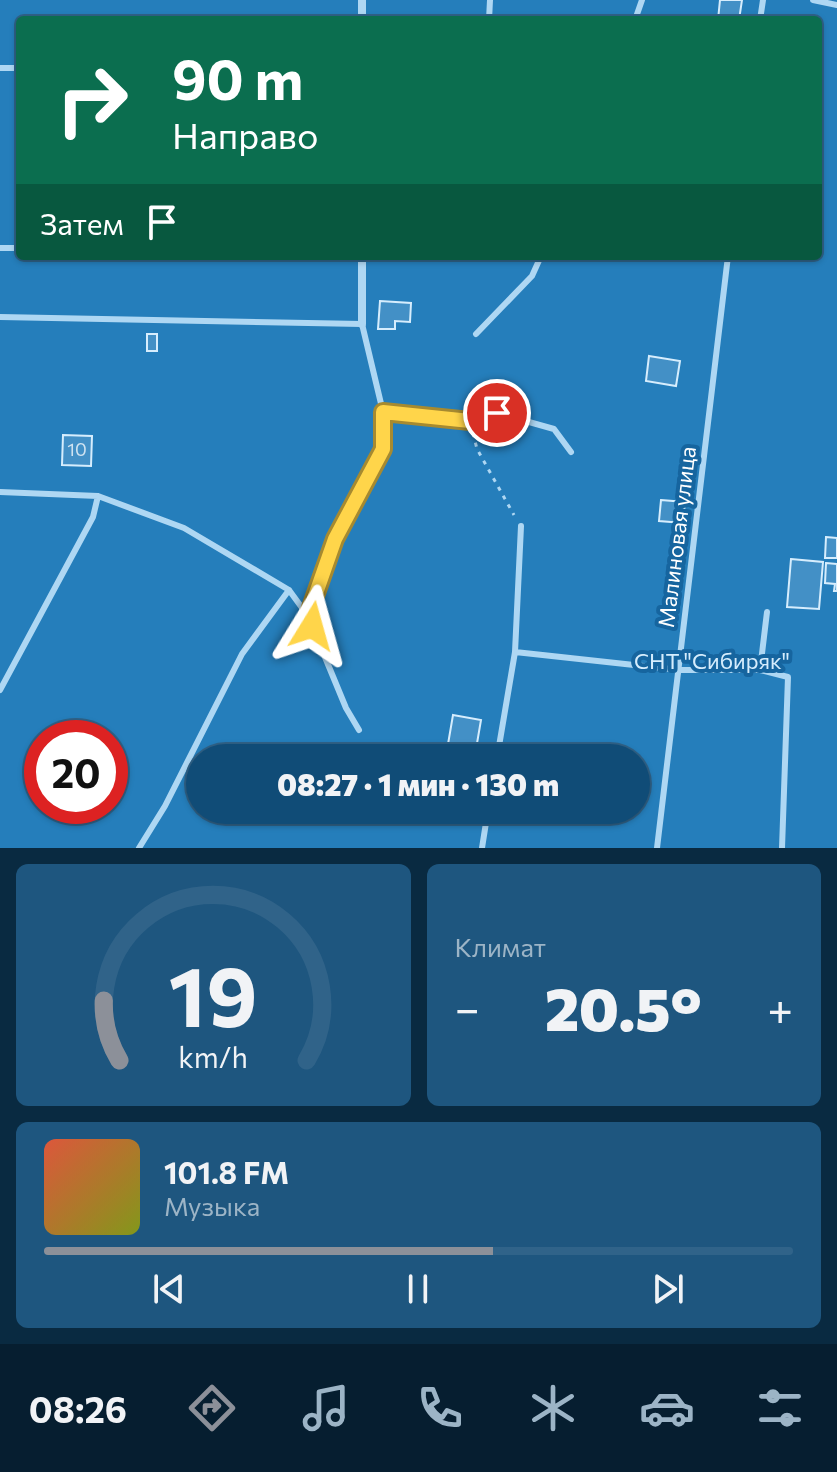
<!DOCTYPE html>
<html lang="ru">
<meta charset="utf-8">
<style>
body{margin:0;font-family:Commissioner,sans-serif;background:#1e567f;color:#f1f3f6;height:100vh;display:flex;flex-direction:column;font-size:30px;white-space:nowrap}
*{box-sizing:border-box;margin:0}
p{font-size:26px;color:#9cb4c6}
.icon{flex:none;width:44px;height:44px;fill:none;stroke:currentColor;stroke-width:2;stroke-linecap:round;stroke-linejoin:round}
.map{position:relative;height:848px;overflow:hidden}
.drawer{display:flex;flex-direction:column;gap:16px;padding:16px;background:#092a41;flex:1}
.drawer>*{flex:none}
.banner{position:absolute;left:16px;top:16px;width:806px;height:244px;border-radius:8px;box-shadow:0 2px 6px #0004,0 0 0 2px #306389;background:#0b6e4f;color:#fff;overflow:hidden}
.speed{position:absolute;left:24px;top:720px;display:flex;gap:16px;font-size:40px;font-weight:700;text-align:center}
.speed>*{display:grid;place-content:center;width:104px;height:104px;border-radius:50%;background:#104c77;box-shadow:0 2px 6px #0004,0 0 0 2px #306389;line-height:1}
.speed .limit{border:12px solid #d22;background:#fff;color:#111}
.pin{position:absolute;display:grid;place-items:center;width:68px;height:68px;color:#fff;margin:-34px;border:4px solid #fff;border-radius:50%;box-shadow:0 2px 8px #0007}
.me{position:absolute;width:88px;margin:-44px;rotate:8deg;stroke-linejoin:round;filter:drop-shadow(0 0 6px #0008)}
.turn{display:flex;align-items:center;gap:28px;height:168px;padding:0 24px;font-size:36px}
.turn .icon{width:104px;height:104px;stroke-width:2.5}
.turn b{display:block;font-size:56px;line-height:68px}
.then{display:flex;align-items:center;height:76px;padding:0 24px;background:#0003;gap:16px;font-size:30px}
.big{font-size:60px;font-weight:800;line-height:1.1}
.drawer .card{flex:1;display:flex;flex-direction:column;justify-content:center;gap:12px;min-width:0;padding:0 28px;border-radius:12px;background:#1e567f}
.drawer .dial{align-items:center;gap:0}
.dial svg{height:208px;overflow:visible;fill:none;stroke:#306389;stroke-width:7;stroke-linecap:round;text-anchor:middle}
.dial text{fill:#f1f3f6;stroke:none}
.song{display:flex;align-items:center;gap:24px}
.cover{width:96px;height:96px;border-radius:12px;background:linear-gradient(135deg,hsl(10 70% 55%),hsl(70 70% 35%))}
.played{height:8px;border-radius:4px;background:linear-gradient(90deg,#8c9099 60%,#306389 60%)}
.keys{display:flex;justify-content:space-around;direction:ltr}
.heat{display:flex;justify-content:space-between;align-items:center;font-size:44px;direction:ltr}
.drawer .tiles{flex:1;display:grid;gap:16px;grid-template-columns:1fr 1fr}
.card:last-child{grid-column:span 2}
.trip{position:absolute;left:186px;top:744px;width:464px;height:80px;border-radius:40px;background:#104c77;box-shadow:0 2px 6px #0004,0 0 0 2px #306389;font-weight:800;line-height:80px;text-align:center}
.tabs{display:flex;height:128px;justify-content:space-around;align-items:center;background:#061e30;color:#9cb4c6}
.tabs .icon{width:56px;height:56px}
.tabs .current{color:#8c9099}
.tabs b{font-size:36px;color:#f1f3f6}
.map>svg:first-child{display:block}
.green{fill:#257ebb;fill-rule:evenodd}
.building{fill:#4390c6;stroke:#d6edfd;stroke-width:2}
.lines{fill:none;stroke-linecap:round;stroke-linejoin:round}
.path{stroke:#aed7f3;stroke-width:3;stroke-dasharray:4 6;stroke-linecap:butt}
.service{stroke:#aed7f3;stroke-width:6}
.minor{stroke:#aed7f3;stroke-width:8}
.route-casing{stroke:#a68a30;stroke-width:20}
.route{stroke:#ffd54a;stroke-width:14}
.labels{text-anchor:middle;stroke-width:8;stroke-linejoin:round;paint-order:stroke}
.number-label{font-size:18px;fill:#d0e3f1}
.street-label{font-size:22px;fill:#fff;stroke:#16659f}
.park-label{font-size:22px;fill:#d6edfd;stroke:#16659f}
</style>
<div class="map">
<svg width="837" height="848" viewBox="0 0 837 848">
<rect width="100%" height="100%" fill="#16659f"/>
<!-- green -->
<path class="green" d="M0,0H837V848H0ZM20,20H818V256H20ZM42,738H110V806H42ZM200,758H636V810H200Z"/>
<!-- building -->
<path class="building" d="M720,0H742L739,20H718Z
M380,301L411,303L410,322L395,321V329H378Z
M147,334H157V351H147Z
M649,356L680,361L676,386L646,381Z
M63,435L92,436L91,466L62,465Z
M661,500L685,502L683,523L659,521Z
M826,537L837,538V558H825Z
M791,559L823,562L819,609L787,607Z
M826,563L837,564V591H834L835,584L825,583Z
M453,715L481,720L475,755L447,750Z"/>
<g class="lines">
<!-- path -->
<path class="path" d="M473,433L477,449L514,515"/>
<!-- service -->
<path class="service" d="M813,0L837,5
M489,20L490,0
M635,20L642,0
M760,20L763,0
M0,68H20
M0,248H20
M0,317L362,324L383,412V449L335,539L308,616L289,590L184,528L98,496L0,492
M476,334L532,276L541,256
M383,412L470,421L497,413L554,429L571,452
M308,616L346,708L359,730
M515,652L680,670H760L788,677L782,848
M760,670L767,612
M0,690L93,517L98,496
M497,758L515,652L521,526
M139,848L165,806L242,654L289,590
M482,848L488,810
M657,848L728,256"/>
<!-- minor -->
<path class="minor" d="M362,20V0
M362,256V324"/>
</g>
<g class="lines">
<defs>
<path id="route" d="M312,626L308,616L335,539L383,449V412L470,421L497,413"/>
</defs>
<!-- route casing -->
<use href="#route" class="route-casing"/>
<!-- route -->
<use href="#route" class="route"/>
</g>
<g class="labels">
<!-- number labels -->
<g class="number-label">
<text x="77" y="456">10</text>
</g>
<!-- street labels -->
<g class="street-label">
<text transform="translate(677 537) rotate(-83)" y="8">Малиновая улица</text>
</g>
<!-- park labels -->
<g class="park-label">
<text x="712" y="669">СНТ "Сибиряк"</text>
</g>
</g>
</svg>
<div class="speed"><div class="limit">20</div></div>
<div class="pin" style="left:497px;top:413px;background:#d93025"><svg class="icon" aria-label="arrive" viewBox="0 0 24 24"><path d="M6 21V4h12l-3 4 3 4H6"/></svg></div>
<svg class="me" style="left:312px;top:626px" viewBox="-20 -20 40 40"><path d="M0-17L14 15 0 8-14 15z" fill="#ffd54a" stroke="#fff" stroke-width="4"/></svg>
<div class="trip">08:27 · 1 мин · 130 m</div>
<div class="banner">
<div class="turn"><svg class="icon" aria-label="right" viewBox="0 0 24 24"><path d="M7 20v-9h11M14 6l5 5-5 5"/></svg><div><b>90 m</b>Направо</div></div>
<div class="then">Затем<svg class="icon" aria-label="arrive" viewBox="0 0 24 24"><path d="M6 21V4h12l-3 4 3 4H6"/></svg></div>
</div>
</div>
<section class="drawer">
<div class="tiles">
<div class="card dial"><svg viewBox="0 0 100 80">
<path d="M14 69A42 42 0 1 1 86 69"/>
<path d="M14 69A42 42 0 0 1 8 46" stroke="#8c9099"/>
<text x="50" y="56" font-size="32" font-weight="700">19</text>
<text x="50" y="72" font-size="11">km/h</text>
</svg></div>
<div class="card"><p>Климат</p>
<div class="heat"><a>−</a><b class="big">20.5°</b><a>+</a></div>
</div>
<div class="card">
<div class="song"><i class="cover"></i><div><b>101.8 FM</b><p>Музыка</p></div></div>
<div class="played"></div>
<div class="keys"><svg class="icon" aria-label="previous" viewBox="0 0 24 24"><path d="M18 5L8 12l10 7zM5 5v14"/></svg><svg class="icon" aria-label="pause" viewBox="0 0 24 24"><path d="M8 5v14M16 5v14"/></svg><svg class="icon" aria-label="next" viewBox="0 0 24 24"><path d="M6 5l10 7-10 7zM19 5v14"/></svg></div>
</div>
</div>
</section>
<nav class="tabs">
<b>08:26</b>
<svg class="icon current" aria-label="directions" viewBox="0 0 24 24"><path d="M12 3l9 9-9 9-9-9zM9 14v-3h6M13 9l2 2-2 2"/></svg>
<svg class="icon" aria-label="music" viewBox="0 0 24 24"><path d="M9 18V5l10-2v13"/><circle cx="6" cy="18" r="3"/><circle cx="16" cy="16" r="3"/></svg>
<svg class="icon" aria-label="phone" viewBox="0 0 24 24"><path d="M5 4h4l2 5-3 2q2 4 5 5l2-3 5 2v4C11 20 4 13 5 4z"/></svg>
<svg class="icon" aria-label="climate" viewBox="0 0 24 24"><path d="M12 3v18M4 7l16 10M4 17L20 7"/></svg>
<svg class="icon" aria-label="car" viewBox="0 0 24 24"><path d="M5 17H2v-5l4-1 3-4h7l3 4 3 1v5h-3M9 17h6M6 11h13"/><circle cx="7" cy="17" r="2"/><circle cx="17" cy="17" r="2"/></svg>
<svg class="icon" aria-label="filters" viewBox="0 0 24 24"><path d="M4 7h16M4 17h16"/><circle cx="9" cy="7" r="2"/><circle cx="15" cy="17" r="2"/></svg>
</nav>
